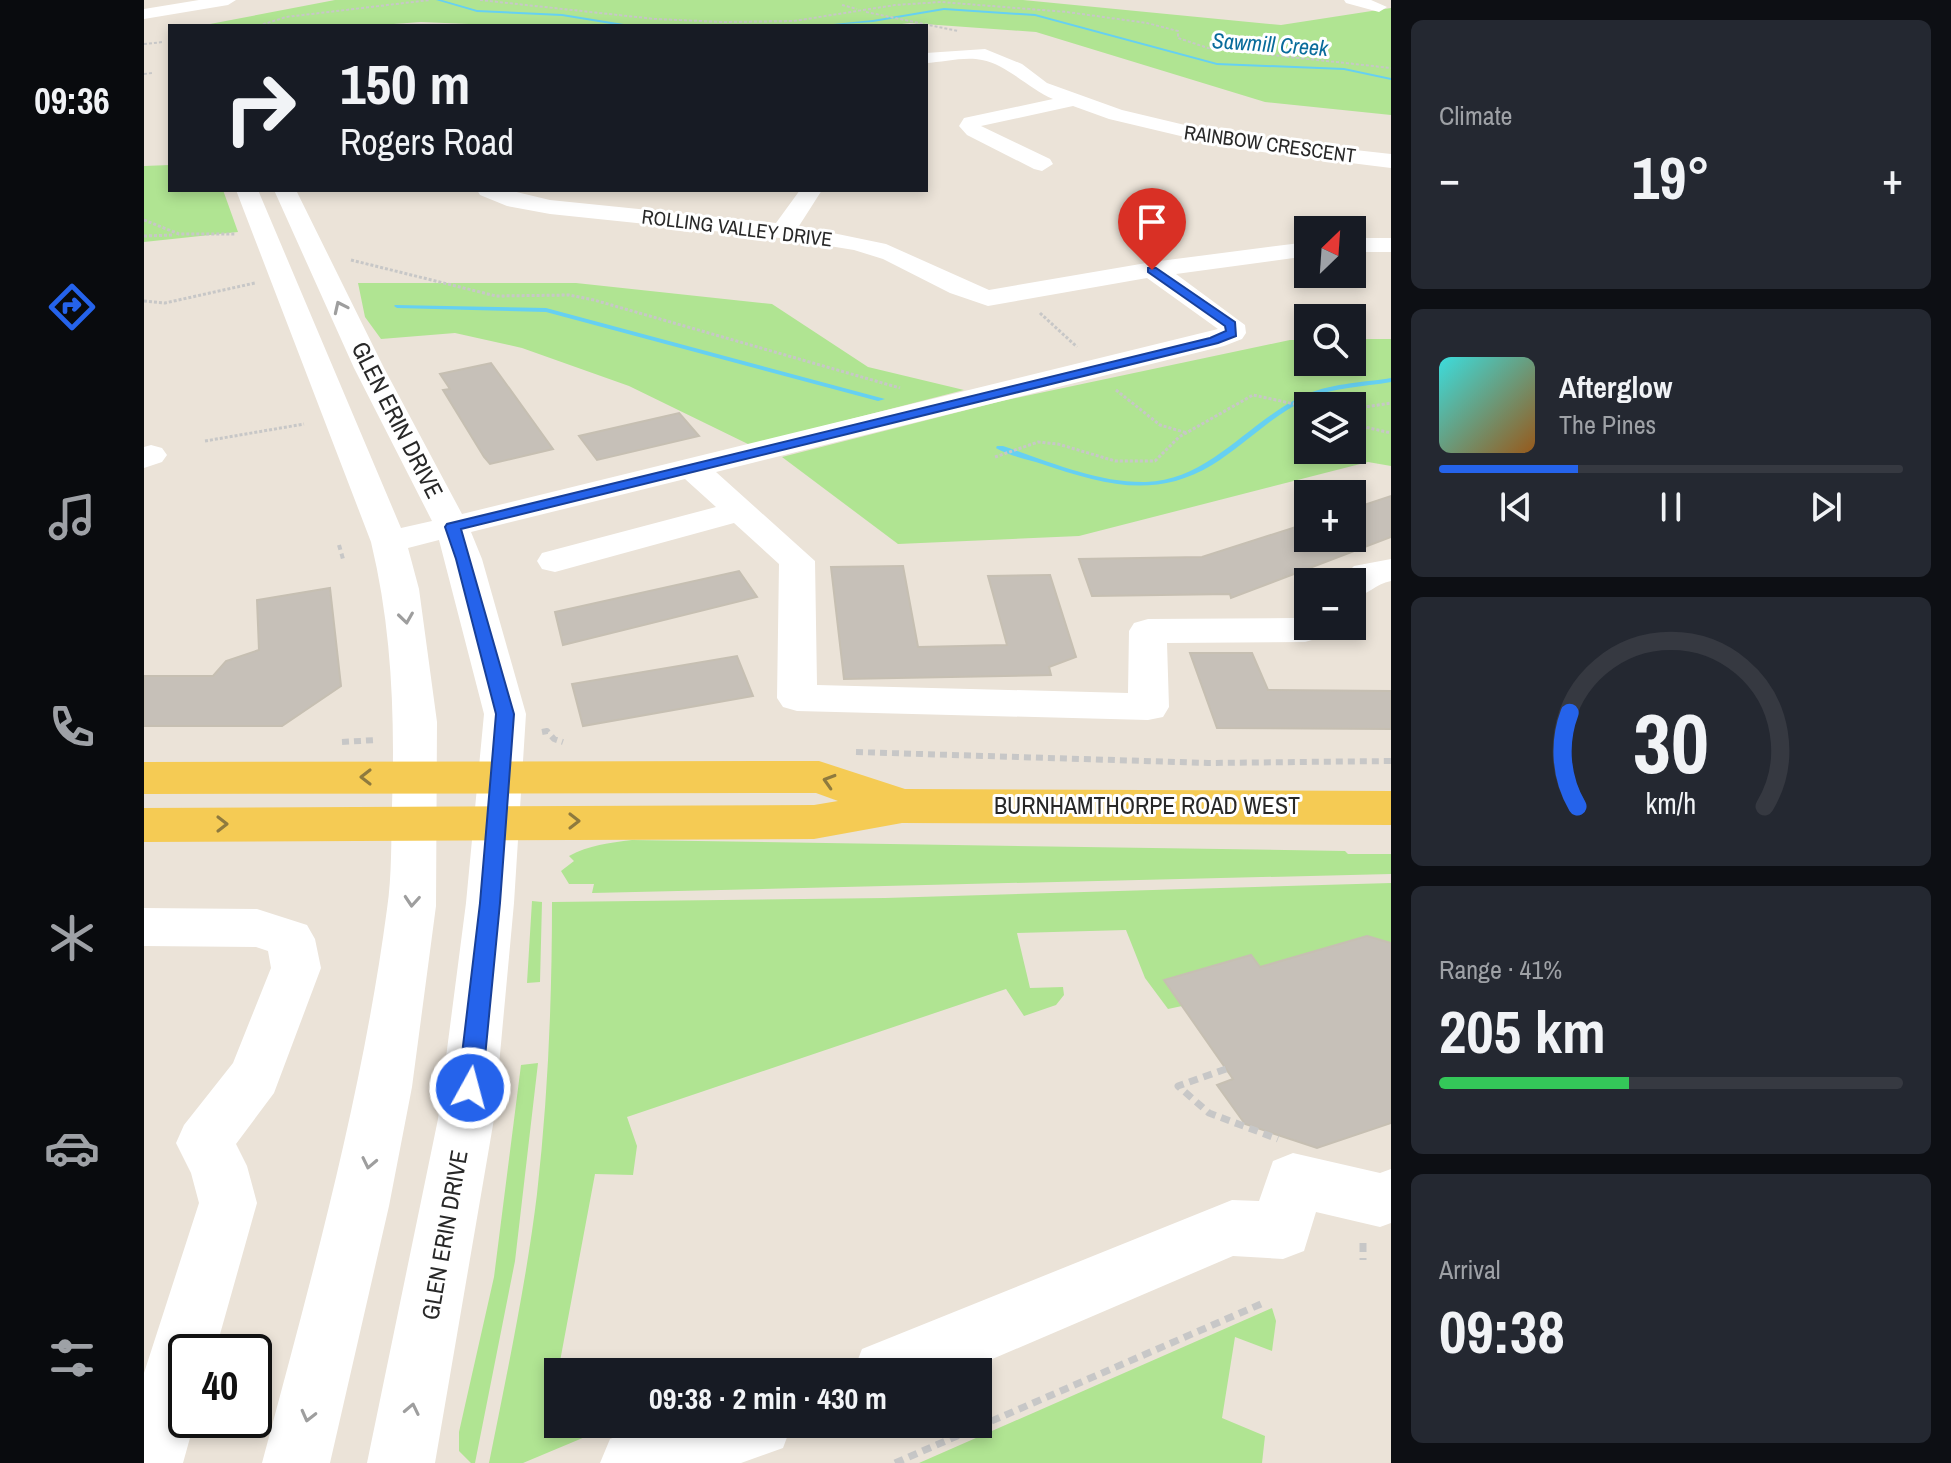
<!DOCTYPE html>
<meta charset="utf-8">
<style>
body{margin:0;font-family:"Archivo Narrow",sans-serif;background:#242831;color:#f1f3f6;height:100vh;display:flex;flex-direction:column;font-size:30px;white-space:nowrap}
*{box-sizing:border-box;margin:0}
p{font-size:26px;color:#9ea1a6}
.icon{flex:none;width:44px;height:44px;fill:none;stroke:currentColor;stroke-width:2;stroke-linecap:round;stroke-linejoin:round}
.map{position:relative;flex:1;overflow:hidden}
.details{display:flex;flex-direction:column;gap:20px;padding:20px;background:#0d0f14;width:560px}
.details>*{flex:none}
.top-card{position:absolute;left:24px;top:24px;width:760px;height:168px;border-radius:0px;box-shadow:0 4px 12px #0003;background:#171b24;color:#f1f3f6;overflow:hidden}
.needle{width:52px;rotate:25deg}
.buttons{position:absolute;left:1150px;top:216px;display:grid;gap:16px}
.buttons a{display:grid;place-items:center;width:72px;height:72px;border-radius:0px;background:#171b24;box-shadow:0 4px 12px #0003;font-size:40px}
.speed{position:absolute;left:24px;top:1334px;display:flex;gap:16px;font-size:40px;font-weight:700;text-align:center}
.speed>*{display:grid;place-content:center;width:104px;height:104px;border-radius:50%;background:#171b24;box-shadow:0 4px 12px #0003;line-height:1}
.speed .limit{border:4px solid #111;border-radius:12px;background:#fff;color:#111}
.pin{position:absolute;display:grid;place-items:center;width:68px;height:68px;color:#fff;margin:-82px -34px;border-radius:50% 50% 50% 0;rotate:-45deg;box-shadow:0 0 8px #0007}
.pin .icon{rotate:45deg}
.me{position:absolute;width:88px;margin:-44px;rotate:7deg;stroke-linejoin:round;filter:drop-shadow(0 0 6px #0008)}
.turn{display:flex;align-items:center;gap:28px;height:168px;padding:0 40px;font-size:36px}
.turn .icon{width:104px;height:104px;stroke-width:2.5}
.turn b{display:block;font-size:56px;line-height:68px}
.big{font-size:60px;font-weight:700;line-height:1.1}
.details .widget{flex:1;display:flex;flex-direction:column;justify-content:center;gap:12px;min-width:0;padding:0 28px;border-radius:12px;background:#242831}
.details .dial{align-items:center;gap:0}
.dial svg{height:208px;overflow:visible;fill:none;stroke:#363941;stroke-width:7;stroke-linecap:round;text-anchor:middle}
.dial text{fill:#f1f3f6;stroke:none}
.song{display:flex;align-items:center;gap:24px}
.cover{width:96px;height:96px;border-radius:12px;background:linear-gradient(135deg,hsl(180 70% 55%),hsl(30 70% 35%))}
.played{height:8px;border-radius:4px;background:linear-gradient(90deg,#2563eb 30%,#363941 30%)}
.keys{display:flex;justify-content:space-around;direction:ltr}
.heat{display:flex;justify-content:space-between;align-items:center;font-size:44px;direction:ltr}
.charge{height:12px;border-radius:6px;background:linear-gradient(90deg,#34c759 41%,#363941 0)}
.trip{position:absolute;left:400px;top:1358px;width:448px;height:80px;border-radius:0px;background:#171b24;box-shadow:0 4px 12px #0003;font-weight:700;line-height:80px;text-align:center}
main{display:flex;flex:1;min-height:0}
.tab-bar{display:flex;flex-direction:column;width:144px;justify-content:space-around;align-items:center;background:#090b0e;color:#9ea1a6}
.tab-bar .icon{width:56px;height:56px}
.tab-bar .active{color:#2563eb}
.tab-bar b{font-size:36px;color:#f1f3f6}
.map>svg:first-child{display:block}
.green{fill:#b0e492;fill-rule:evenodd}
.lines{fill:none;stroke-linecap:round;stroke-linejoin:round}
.stream{fill:#66d0f2;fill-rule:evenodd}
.building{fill:#c6c0b8;stroke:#c6bfb2;stroke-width:2}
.path-far4{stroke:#c7c7c7;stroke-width:2;stroke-dasharray:3 2;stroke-linecap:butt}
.path-far3{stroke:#c7c7c7;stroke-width:3;stroke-dasharray:3 2;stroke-linecap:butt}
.path-far2{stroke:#c7c7c7;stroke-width:4;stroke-dasharray:5 4;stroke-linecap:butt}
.path-far1{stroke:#c7c7c7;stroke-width:6;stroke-dasharray:7 5;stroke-linecap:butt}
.path{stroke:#c7c7c7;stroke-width:7;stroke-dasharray:9 6;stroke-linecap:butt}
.minor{fill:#fff;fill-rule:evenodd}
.major{fill:#f5cb54;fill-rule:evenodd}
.oneway{stroke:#9e9e9e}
.oneway2{stroke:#8e7a3e}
.route{fill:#2563eb;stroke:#184099;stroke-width:2}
.labels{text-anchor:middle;stroke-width:6;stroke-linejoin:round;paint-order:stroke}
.far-street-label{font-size:20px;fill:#282828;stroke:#fff}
.far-water-label{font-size:22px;font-style:italic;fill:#096c9b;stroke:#fff}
.street-label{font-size:24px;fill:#282828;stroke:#fff}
</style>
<main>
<nav class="tab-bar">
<b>09:36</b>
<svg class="icon active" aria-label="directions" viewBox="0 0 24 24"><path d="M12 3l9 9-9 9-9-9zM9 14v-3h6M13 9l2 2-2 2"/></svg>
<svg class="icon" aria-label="music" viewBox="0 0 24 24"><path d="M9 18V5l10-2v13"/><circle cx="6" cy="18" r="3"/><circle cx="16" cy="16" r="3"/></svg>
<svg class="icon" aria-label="phone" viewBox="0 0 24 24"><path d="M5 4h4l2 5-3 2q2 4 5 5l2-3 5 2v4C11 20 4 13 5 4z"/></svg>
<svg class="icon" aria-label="climate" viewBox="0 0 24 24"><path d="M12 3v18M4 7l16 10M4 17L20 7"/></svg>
<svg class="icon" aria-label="car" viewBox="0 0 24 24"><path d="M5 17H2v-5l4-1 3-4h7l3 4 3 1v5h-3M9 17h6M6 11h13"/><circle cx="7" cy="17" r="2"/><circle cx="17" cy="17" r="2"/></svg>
<svg class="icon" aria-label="filters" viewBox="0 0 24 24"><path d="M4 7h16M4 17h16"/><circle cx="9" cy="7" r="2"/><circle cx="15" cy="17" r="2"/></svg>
</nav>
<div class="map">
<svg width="1247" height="1463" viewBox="0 0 1247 1463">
<rect width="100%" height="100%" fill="#ebe3d8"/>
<!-- green -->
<path class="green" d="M191,0H879L1137,25L1247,8V115L1121,102L892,32L766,23L741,26H371L277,22L222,26L66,24Z
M26,165V190H79L94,232L0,242V166Z
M214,283H432L628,304L724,367L820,390L606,445L485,386L378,348L311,333L237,339L221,317Z
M1208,339H1247V466L1224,462L935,536L754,544L638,457L858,401L1146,340H1164V362H1208ZM1164,406H1208V450H1164Z
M488,840L1201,851L1204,854H1247V874L448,893L450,884H425L417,871L430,861L425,856C445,845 465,843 488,840Z
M1247,883V943L1223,936L1129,963L1123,975L1107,955L1021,980L1038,1006L1024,1009L1001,978L982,930L873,933L886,988L919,987L920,995L912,1005L880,1016L862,989L483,1117L493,1146L489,1175L451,1174L414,1372V1424H472L379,1463H345C363,1373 382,1284 393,1194C404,1097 408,1000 408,902L741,898Z
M388,901L398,902L396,982L383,983Z
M394,1063L371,1261L331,1463H327L315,1451V1432L350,1277L377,1065Z
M1128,1308L1132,1321L1128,1351L1091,1337L1078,1418L1121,1436L1118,1463H775Z"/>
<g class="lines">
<!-- stream -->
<path class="stream" d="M292,0H298L333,10L418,14L486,25L565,26H479L418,16L333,12Z
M800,8L891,14L1073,63L1200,68L1247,78V80L1200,70L1073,65L891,16L800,10L729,22L670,26L729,20Z
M251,305L402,308L741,399L734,401L402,312L253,308L250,306Z
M1247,378V382C1219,387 1189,387 1163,399C1128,415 1101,445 1068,465C1010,500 958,484 898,464C883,459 865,456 852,448L853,446H859C904,461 953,483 1002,482C1065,480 1104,422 1157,397C1184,383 1217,383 1247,378Z"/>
</g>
<!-- building -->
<path class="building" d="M347,363L409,449L346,464L340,457L299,390L306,389L296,374Z
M535,413L555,436L453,460L435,436Z
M1247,496V537L1087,598L1086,594L948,596L935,559L1058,557L1164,523V538H1208V509Z
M759,566L774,647L863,645L844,576L906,575L932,657L905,667L907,675L700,679L687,567Z
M595,571L613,597L419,645L411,612Z
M186,588L197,686L138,726H0V676H69L82,661L115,650L113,600Z
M1046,653H1108L1124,690L1247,691V729L1073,728Z
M593,656L609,696L439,726L428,684Z
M1223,936L1247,943V1123L1173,1148L1101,1124L1073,1085L1089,1079L1020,980L1107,955L1116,967Z"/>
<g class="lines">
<!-- path-far4 -->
<path class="path-far4" d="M336,0L511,19L579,22L650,21L751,5L797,2L923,12L1003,23L1034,31V38L1064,48L1247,68
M698,5L713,9
M722,12L814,31
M114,26L142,17L286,0
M0,44L19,42
M0,74L8,73"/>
<!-- path-far3 -->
<path class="path-far3" d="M0,220L35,234H92
M0,236L30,235
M207,260L352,296L425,295L450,300L756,388
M0,301L21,303L111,283
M896,313L933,347
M972,390L1016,425L1043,433
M1208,409L1247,403
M1208,424L1247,433
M61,441L160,424
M851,457L894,442L914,444L971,461H1011L1035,437L1109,395L1164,407"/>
<!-- path-far2 -->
<path class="path-far2" d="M195,545L199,559
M400,732H404"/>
<!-- path-far1 -->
<path class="path-far1" d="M398,732L403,731L410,739L419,742
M198,742L232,740
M712,752L1064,763L1247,761"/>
<!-- path -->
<path class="path" d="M1082,1069L1034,1086L1065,1113L1134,1139
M1219,1243V1260
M751,1463L1117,1304"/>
<!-- minor -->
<path class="minor" d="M55,0H92L84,5L0,19V9Z
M1200,0H1227L1243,7L1235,12L1202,3Z
M841,49L878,64L903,83L978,110L1087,136L1247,154V168L1087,148L965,119L929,106L837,126L906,159L909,164L898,171L890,169L823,135L815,126L820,118L909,99C885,89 862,64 838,60C822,56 799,62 782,63V53Z
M92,190H114L257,528L288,521L210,368L130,190H152L240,368L318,514L1074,329L1003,278L844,306L806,293L739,259L710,250L636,238L406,214L363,206L336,195L333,190H364L406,200L632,223L656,190H678L655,226L742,244L845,290L1008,262L1164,242V256L1032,274L1101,325L1102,333L1098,339L1080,346L572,472L671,561L673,685L984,693L985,631L990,623L1004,619L1151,618L1164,615V626H1184L1175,638L1161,642L1023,643L1025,707L1019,717L1004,720L653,711L639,707L633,698L635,564L590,523L411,572L398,569L393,561L398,553L572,507L541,479L327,532L338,559L382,714L370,903L350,1119L291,1463H223L294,1119L322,903L340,714L295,540L264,548L275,589L293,722L292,906L268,1087L245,1206L186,1463H118C167,1280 218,1097 243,909C248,875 247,840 248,806C251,717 248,629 227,542Z
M1208,238H1247V252H1208Z
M7,445L18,448L23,455L18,462L0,468V447Z
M1247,559V581C1231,584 1224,595 1208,599V582H1194L1210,566Z
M0,908L113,909L163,925L171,939L177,968L130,1093L92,1144L103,1166L113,1203L71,1352H42V1420H51L39,1463H0V1373L55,1203L47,1173L32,1143L40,1125L89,1063L127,968L124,951L112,947L0,946Z
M1149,1153L1236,1173L1247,1169V1223L1236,1227L1172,1212L1160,1251L1139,1259L1089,1256L818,1372H709L718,1349L1088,1200L1115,1201L1129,1161Z
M506,1424H648L639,1448L597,1463H456L466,1439Z"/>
<!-- major -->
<path class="major" d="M675,761L761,789L1247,791V825L758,823L670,839L0,842V808L670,805L694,801L672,793L0,794V762Z"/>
</g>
<!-- one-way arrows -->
<defs><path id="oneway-chevron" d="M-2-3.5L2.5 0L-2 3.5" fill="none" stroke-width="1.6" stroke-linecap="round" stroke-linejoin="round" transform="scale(2)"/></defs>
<g class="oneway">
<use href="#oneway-chevron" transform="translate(196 307) rotate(-115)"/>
<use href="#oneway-chevron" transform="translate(262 618) rotate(82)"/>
<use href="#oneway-chevron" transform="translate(268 901) rotate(94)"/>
<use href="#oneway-chevron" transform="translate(225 1163) rotate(102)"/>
<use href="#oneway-chevron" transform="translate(268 1409) rotate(-78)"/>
<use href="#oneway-chevron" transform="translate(164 1416) rotate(104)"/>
</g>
<g class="oneway2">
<use href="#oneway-chevron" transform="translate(222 777) rotate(-180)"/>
<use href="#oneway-chevron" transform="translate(685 781) rotate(-163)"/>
<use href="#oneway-chevron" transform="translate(430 821)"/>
<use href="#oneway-chevron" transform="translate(78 824)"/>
</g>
<!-- route -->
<path class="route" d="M1004,268H1012L1091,322L1092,336L1074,343L317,529L370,714L356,903L338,1088L335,1096L326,1099L318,1096L314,1088L336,903L352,714L312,559L301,527L303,524L1066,338L1082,331L1081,326L1004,272Z"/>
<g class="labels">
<!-- far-street labels -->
<g class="far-street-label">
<text transform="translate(1126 144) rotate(8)" y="7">RAINBOW CRESCENT</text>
<text transform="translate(593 228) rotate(7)" y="7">ROLLING VALLEY DRIVE</text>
</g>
<!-- far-water labels -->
<g class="far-water-label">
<text transform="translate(1126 44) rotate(4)" y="8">Sawmill Creek</text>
</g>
<!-- street labels -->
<g class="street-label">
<text transform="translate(253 420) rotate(63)" y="8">GLEN ERIN DRIVE</text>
<text x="1003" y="814">BURNHAMTHORPE ROAD WEST</text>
<text transform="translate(301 1235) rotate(-80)" y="8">GLEN ERIN DRIVE</text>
</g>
</g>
</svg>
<div class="buttons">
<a><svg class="needle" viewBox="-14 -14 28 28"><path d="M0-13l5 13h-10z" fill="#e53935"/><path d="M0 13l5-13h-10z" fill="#9ea1a6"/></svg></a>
<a><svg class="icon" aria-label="search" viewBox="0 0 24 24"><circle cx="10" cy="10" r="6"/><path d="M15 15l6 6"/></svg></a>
<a><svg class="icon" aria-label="layers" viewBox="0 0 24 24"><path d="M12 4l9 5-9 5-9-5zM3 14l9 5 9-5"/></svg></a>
<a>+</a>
<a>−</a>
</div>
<div class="speed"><div class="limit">40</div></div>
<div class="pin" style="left:1008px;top:270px;background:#d93025"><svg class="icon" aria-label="arrive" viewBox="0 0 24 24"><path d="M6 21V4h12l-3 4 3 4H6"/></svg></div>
<svg class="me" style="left:326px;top:1088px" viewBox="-20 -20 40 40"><circle r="17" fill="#2563eb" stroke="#fff" stroke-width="3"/><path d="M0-11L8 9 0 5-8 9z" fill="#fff"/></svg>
<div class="trip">09:38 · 2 min · 430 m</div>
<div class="top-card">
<div class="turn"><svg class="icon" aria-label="right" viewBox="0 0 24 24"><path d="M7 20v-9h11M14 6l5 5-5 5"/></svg><div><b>150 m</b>Rogers Road</div></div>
</div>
</div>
<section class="details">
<div class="widget"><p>Climate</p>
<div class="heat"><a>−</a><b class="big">19°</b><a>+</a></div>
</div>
<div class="widget">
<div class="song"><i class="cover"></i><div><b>Afterglow</b><p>The Pines</p></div></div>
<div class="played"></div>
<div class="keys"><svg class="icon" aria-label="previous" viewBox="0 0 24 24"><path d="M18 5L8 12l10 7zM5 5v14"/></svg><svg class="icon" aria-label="pause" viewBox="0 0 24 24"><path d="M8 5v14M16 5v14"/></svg><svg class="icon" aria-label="next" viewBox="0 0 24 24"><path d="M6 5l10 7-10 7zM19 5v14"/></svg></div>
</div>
<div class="widget dial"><svg viewBox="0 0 100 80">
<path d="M14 69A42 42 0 1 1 86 69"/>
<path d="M14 69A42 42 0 0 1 11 33" stroke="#2563eb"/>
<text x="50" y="56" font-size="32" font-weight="700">30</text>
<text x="50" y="72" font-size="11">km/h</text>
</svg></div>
<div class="widget"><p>Range · 41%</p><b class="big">205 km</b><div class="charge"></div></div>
<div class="widget"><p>Arrival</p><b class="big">09:38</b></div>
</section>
</main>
